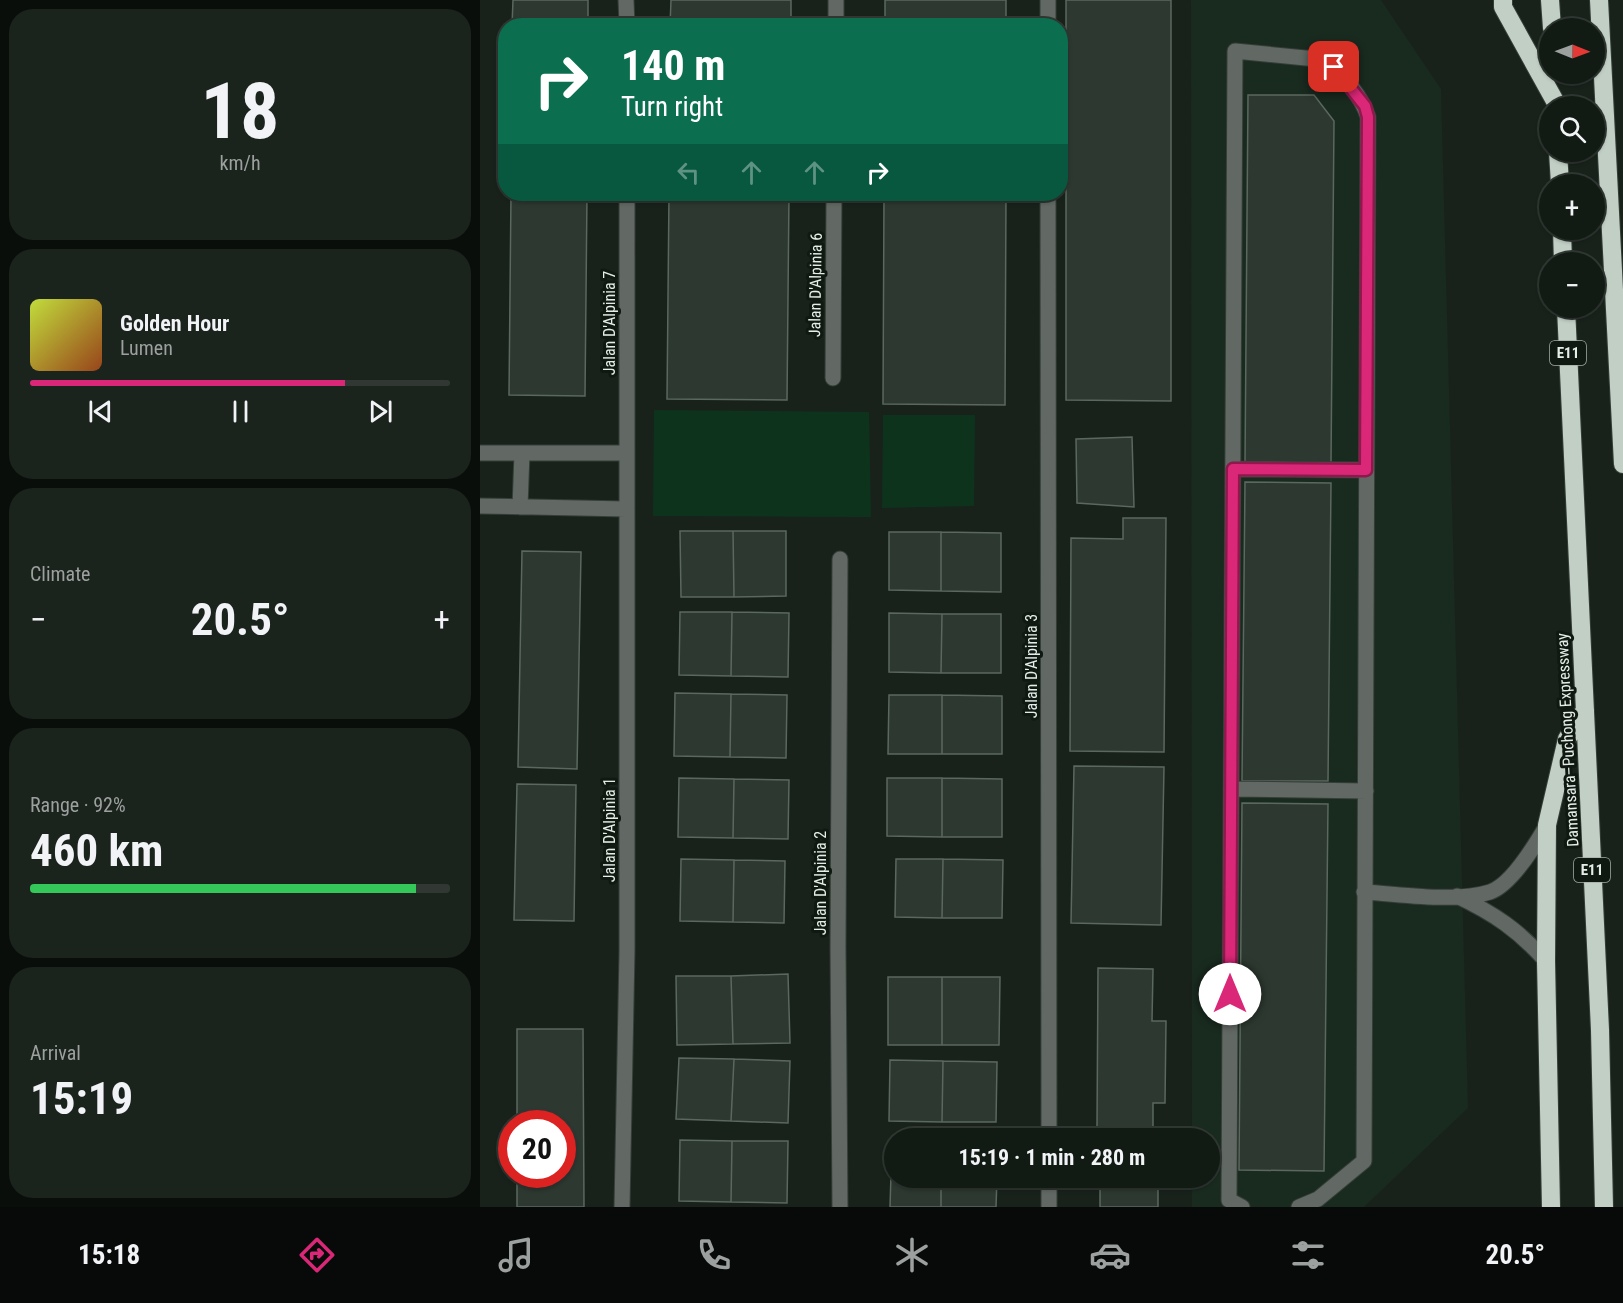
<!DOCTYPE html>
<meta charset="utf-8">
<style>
body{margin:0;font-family:"Roboto Condensed",sans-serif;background:#1b231d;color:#f1f3f6;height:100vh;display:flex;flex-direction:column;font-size:22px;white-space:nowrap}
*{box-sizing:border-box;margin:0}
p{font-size:20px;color:#9ca1a0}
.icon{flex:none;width:33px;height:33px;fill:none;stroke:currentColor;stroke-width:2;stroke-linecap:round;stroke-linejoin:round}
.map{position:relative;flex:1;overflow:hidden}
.sheet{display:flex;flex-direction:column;gap:9px;padding:9px;background:#0a0e0b;width:480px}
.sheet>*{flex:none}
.guide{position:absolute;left:18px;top:18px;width:570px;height:183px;border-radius:24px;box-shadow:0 2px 4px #0004,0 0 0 2px #313834;background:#0b6e4f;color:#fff;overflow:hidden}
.needle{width:39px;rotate:91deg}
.buttons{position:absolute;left:1059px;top:18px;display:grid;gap:12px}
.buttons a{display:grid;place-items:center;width:66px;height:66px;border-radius:50%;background:#121a14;box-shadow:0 2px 4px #0004,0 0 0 2px #313834;font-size:30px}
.speed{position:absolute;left:18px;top:1110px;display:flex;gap:12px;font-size:30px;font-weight:700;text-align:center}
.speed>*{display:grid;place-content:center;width:78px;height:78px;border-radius:50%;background:#121a14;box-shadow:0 2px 4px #0004,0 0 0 2px #313834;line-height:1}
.speed .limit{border:9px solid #d22;background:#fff;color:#111}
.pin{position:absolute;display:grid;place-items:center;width:51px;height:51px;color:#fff;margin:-26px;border-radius:12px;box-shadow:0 3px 9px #0006}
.me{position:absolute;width:66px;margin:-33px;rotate:0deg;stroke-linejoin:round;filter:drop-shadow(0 0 4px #0008)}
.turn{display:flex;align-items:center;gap:21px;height:126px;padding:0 24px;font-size:27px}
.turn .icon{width:78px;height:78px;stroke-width:2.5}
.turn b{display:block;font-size:42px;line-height:51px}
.lanes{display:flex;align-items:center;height:57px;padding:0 24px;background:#0003;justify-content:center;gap:30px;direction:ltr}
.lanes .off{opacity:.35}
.big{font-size:45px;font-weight:700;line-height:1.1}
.sheet .tile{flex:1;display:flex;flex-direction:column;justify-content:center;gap:9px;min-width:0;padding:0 21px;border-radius:24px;background:#1b231d}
.sheet .dial{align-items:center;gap:0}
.dial b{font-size:78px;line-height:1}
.song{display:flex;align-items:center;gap:18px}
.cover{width:72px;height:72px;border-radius:9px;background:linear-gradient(135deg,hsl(70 70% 55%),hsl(20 70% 35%))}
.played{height:6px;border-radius:3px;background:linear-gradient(90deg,#db2777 75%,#313834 75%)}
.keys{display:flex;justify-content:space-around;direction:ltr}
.heat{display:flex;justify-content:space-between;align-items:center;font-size:33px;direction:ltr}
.charge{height:9px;border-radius:4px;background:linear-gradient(90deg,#34c759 92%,#313834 0)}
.trip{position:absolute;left:404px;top:1128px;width:336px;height:60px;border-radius:30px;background:#121a14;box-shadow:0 2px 4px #0004,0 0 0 2px #313834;font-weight:700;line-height:60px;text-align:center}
.menu{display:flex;height:96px;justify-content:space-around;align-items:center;background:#070a08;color:#9ca1a0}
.menu .icon{width:42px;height:42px}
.menu .selected{color:#db2777}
.menu b{font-size:27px;color:#f1f3f6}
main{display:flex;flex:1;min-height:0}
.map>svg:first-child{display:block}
.built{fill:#192a1f}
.green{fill:#0d331d}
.building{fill:#2c3830;stroke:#5b685f;stroke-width:1.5}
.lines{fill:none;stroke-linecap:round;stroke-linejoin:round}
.service-casing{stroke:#353e38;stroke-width:17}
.minor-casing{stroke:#353e38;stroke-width:17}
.motorway-casing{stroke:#353e38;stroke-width:20}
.service{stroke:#626864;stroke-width:15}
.minor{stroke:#626864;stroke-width:15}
.motorway{stroke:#c1cfc5;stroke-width:18}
.route-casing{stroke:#8e194d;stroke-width:15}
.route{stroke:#db2777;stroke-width:10}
.labels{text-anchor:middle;stroke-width:6;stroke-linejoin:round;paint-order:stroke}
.shield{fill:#0f1912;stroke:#a6ada8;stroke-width:1.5}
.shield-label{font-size:15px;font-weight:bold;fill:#e6ede8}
.street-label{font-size:16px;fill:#e6ede8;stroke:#0f1912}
</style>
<main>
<section class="sheet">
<div class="tile dial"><b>18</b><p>km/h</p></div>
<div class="tile">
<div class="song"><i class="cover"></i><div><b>Golden Hour</b><p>Lumen</p></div></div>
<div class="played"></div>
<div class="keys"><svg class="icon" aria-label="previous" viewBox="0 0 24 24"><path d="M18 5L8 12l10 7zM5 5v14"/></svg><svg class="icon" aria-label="pause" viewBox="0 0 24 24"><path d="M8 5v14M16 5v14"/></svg><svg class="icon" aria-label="next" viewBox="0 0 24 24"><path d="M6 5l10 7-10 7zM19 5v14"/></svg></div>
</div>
<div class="tile"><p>Climate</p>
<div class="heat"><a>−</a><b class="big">20.5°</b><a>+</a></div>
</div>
<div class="tile"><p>Range · 92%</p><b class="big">460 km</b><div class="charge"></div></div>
<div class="tile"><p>Arrival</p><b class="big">15:19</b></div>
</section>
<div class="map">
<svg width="1143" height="1207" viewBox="0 0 1143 1207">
<rect width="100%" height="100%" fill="#18221b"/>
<!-- built -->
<path class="built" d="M711,0H901L961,89L988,1108L884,1207H712V1178H729V1138H712Z"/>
<!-- green -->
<path class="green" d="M174,410L389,412L391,517L173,516Z
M403,415H495L494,506L402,508Z"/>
<!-- building -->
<path class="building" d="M33,0H108V26H32Z
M191,0H311V26H190Z
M405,0H526V26H405Z
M586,0H691V401L586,400Z
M768,95H834L854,121L851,463H765Z
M31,194H107L105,396L29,395Z
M189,194H309L307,400L187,399Z
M404,194H526L525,405L403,404Z
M652,437L654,507L597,503L596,439Z
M765,482L851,483L848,781H762Z
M643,518H686L684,752L590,751L591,538L643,539Z
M200,531H253L254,597H201Z
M253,531H306V596L254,597Z
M409,532H461V591L409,590Z
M461,532L521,533V592L461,591Z
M42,551L101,552L97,769L38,767Z
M200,612H252L251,676L199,675Z
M252,612L309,613L308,677L251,676Z
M409,613L462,614L461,673L409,672Z
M462,614H521V673H461Z
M195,693L251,694L250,757L194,756Z
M251,694L307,695L306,758L250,757Z
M409,695H462V754H408Z
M462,695L522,696V754H462Z
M594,766L684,767L681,925L591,923Z
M199,778L254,779L253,838L198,837Z
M407,778H462V837L407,836Z
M462,778L522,779V837H462Z
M254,779L309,780L308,839L253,838Z
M37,784L96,785L94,921L34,920Z
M762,803L848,804L844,1171L759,1170Z
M201,859L254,860L253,922L200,921Z
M416,859H463L462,918L415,917Z
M463,859L523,860L522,918H462Z
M254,860L305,861L304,923L253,922Z
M618,968L673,969L672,1021H686L685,1103H673V1129H617Z
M308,974L310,1043L253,1044L251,976Z
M196,976H251L253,1044L197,1045Z
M408,977H462V1045H408Z
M462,977H520L519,1045H462Z
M37,1029H103L104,1207H37V1174H82V1124H37Z
M199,1058L254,1059L251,1121L196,1119Z
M254,1059L310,1061L308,1123L251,1121Z
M410,1060L463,1061L462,1122L409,1121Z
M463,1061L517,1062L516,1122H462Z
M200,1140L252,1141L251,1202L199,1201Z
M252,1141H308L307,1203L251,1202Z
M412,1142H414V1178H461V1207H410Z
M461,1178H517L516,1207H461Z
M620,1178H678V1207H620Z"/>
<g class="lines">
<defs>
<path id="service" d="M753,469L886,470
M751,789L886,791
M884,892C921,894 975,903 1010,892C1031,885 1056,844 1067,825
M977,896C1015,914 1038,930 1066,961
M762,1207L749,1200L755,51L846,60C862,73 882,97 888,117L884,1161L838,1199L819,1207"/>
<path id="minor" d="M146,0L147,26
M568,0V26
M356,26V0
M568,194L569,1138
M353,378L354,194
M0,453H146
M0,506L146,509
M40,507L42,453
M360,559L358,947L360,1207
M569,1178V1207
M142,1207L147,951V194"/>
<path id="motorway" d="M1023,0V7L1076,103
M1070,0L1072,28
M1119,0L1143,464
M1078,152L1080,184
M1082,230L1083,262
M1086,308L1120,1030L1124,1207
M1071,1207L1066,961L1067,825L1087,739L1105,710"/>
</defs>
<!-- service casing -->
<use href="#service" class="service-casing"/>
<!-- minor casing -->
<use href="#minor" class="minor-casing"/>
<!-- motorway casing -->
<use href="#motorway" class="motorway-casing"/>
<!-- service -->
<use href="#service" class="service"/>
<!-- minor -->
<use href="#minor" class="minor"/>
<!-- motorway -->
<use href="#motorway" class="motorway"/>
</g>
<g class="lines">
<defs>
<path id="route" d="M750,994L753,469L886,470L888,117L885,106L854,67"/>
</defs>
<!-- route casing -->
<use href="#route" class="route-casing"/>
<!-- route -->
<use href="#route" class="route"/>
</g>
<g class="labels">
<!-- shield labels -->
<g class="shield">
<rect x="1070" y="341" width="36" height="24" rx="4.5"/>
<rect x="1094" y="858" width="36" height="24" rx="4.5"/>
</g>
<g class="shield-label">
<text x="1088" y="358">E11</text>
<text x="1112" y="875">E11</text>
</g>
<!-- street labels -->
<g class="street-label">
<text transform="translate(335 285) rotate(-89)" y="6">Jalan D'Alpinia 6</text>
<text transform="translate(129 323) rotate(-90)" y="6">Jalan D'Alpinia 7</text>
<text transform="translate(551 666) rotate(-90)" y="6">Jalan D'Alpinia 3</text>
<text transform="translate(1087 740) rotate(-93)" y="6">Damansara–Puchong Expressway</text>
<text transform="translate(129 830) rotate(-90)" y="6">Jalan D'Alpinia 1</text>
<text transform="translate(340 883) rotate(-90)" y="6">Jalan D'Alpinia 2</text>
</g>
</g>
</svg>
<div class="buttons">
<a><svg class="needle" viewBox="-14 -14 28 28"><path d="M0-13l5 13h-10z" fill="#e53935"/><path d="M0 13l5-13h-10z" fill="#9ca1a0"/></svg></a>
<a><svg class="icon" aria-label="search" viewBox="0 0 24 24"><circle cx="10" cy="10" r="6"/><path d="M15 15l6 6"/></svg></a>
<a>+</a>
<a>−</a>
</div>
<div class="speed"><div class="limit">20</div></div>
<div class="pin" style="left:854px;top:67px;background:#d93025"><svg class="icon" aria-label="arrive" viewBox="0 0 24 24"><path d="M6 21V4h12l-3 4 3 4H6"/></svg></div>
<svg class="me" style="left:750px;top:994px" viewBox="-20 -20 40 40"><circle r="19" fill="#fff"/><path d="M0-13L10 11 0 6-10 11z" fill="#db2777"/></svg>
<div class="trip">15:19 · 1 min · 280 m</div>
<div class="guide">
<div class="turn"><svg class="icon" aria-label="right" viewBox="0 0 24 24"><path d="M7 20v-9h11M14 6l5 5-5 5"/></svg><div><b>140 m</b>Turn right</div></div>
<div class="lanes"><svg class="icon off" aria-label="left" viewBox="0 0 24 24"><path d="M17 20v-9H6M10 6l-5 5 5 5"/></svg><svg class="icon off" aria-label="ahead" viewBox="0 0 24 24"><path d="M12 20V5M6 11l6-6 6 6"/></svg><svg class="icon off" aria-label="ahead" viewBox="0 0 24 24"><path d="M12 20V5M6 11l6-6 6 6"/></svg><svg class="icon" aria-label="right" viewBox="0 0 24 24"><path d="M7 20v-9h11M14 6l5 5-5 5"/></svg></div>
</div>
</div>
</main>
<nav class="menu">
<b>15:18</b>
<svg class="icon selected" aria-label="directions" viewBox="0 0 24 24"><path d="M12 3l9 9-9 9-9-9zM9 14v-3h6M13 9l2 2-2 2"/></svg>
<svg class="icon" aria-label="music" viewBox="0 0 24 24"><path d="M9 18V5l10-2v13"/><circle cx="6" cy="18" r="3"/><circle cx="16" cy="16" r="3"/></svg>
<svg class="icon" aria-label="phone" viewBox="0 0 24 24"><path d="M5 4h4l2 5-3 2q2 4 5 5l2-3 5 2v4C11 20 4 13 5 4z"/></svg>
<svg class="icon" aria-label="climate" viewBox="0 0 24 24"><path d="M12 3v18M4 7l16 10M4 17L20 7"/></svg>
<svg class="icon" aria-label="car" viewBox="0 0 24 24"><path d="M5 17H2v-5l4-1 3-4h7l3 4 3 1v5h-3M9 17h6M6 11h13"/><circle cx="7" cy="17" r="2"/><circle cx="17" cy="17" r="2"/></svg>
<svg class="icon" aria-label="filters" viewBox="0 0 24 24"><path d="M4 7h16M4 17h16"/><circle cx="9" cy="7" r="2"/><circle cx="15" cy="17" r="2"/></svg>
<b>20.5°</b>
</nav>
